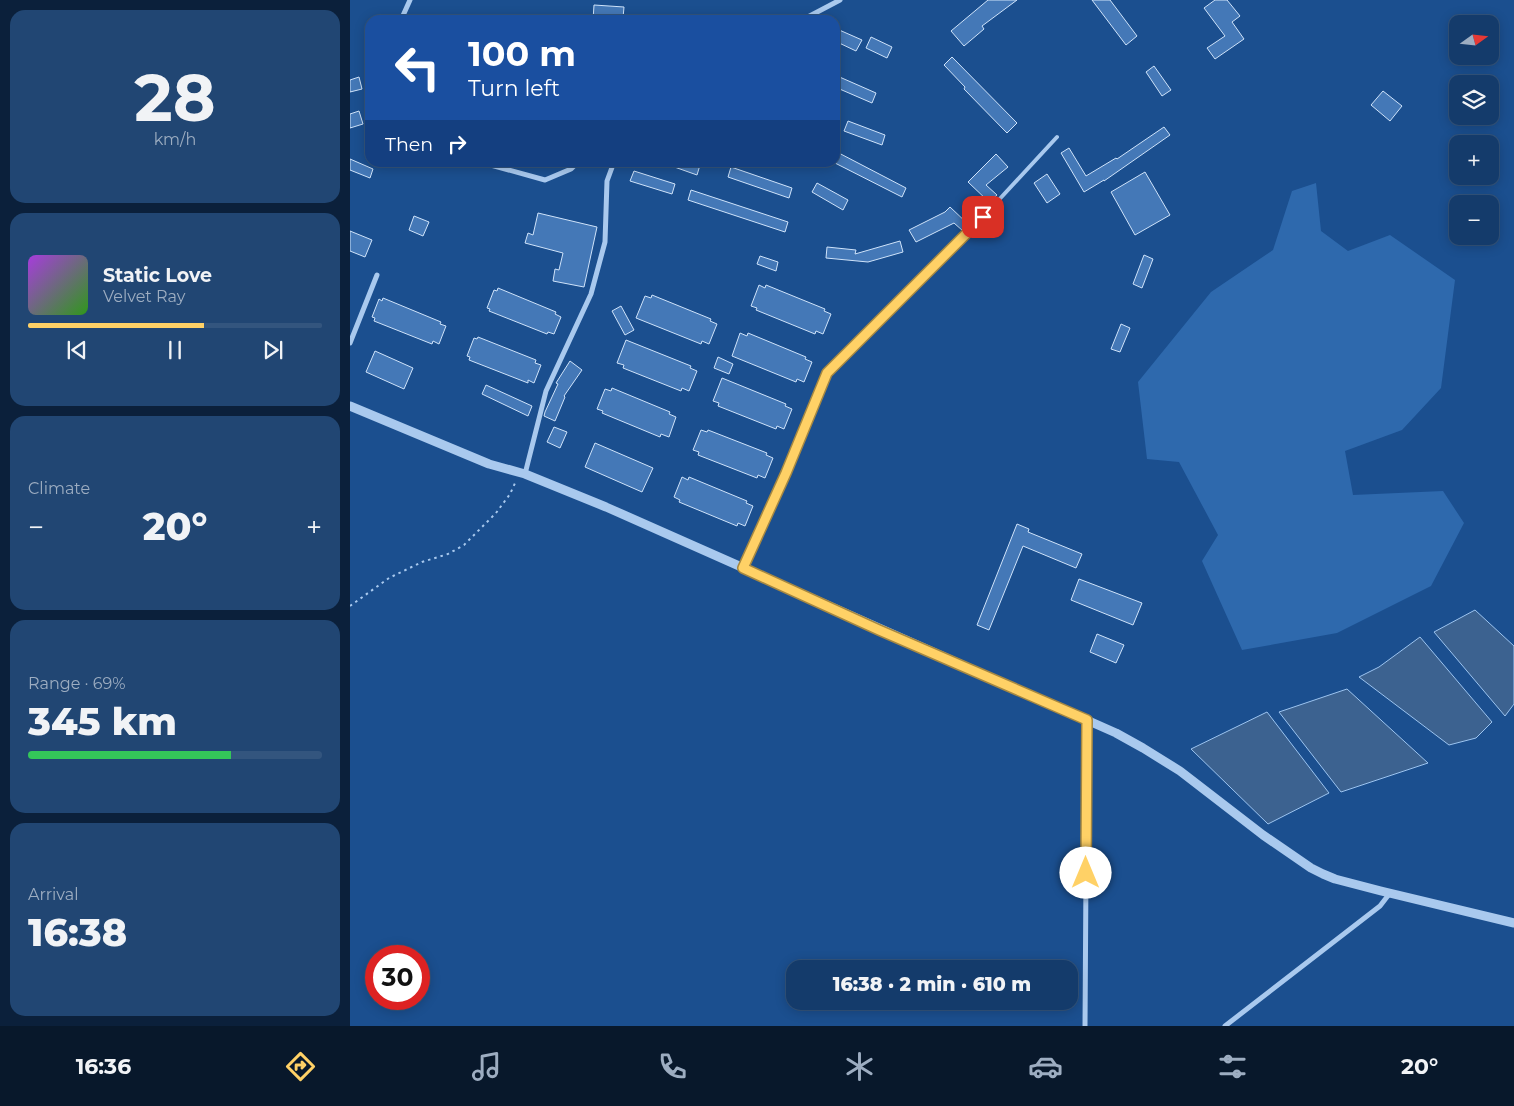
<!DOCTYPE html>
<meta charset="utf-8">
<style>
body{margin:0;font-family:Montserrat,sans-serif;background:#214673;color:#f1f3f6;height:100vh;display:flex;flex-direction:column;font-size:19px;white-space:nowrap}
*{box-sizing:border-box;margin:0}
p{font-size:16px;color:#9dadc1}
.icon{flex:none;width:28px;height:28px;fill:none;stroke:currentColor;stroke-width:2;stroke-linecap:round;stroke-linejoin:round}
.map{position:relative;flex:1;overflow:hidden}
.details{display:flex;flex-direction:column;gap:10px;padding:10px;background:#0b203b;width:350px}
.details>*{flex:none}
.top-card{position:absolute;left:15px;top:15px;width:475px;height:152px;border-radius:15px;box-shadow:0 2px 12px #0003,0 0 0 1px #33557e;background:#1a4fa0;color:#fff;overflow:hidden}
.needle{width:32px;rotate:75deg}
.tools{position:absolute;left:1099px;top:15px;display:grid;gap:10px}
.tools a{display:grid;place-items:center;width:50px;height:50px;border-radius:10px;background:#143b6b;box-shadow:0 2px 12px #0003,0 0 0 1px #33557e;font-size:25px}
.speed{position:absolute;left:15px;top:945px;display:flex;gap:10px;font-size:25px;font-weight:700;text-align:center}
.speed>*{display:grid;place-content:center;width:65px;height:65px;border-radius:50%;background:#143b6b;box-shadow:0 2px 12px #0003,0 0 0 1px #33557e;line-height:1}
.speed .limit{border:8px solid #d22;background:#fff;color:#111}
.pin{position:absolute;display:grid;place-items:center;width:42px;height:42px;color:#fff;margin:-21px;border-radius:10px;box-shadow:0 2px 8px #0006}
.me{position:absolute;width:55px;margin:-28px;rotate:0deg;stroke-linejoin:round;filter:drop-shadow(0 0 4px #0008)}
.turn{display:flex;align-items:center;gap:18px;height:105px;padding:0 20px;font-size:22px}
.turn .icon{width:65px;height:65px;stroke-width:2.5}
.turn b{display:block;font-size:35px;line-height:42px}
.then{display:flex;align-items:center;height:48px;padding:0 20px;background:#0003;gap:10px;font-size:19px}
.big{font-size:38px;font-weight:800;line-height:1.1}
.details .card{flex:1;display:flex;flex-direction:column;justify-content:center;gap:8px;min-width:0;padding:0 18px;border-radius:15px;background:#214673}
.details .dial{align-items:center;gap:0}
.dial b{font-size:65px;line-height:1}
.song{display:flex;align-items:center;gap:15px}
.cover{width:60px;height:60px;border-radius:8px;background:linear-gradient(135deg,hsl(280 70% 55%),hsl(110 70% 35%))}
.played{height:5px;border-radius:2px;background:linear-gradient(90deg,#ffd166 60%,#33557e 60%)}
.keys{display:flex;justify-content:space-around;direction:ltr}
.heat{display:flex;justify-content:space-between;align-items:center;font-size:28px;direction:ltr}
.charge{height:8px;border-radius:4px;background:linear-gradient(90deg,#34c759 69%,#33557e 0)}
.trip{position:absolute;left:436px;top:960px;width:292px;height:50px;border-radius:15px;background:#143b6b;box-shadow:0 2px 12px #0003,0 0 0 1px #33557e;font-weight:800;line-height:50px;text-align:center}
.tab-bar{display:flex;height:80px;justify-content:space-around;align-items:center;background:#08182b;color:#9dadc1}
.tab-bar .icon{width:35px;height:35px}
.tab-bar .current{color:#ffd166}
.tab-bar b{font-size:22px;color:#f1f3f6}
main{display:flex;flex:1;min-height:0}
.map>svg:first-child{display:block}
.green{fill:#2e69ad}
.water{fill:#3c6290;stroke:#9cc4f0}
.building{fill:#4478b7;stroke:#cfe3fa}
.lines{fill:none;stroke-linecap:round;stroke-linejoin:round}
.path{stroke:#a9c9ee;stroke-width:2;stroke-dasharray:2.5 4;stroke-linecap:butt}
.service{stroke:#a9c9ee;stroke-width:4}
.minor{stroke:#a9c9ee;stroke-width:5}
.tertiary{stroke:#a9c9ee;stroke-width:9}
.route-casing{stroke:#a68842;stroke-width:12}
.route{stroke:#ffd166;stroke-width:9}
</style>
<main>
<section class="details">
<div class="card dial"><b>28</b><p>km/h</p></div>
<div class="card">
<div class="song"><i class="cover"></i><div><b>Static Love</b><p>Velvet Ray</p></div></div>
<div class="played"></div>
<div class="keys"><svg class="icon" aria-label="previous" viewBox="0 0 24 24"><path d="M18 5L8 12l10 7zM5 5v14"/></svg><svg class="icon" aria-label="pause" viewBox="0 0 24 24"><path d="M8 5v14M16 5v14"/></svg><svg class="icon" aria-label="next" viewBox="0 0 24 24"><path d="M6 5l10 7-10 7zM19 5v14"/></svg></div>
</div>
<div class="card"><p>Climate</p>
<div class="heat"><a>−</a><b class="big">20°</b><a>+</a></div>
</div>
<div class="card"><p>Range · 69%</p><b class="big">345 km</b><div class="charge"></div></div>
<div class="card"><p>Arrival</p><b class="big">16:38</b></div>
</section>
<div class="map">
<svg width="1164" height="1026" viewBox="0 0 1164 1026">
<rect width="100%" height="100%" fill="#1b4f8f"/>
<!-- green -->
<path class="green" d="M966,183L971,231L998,251L1040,235L1105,280L1091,388L1052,430L995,451L1003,495L1093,491L1114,523L1081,586L987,633L892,650L852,561L868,535L829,462L797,459L788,382L861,292L923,250L942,191Z"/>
<!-- water -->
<path class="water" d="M1125,610L1164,646V704L1155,716L1084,632Z
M1070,637L1142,722L1126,738L1099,745L1009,677L1029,667Z
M997,689L1078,763L991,792L929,712Z
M917,712L979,793L918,824L841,749Z"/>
<!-- building -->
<path class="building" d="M638,0H667L632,26L634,29L614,46L601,31Z
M742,0H760L787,36L776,45Z
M865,0H877L890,16L882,22L894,39L865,59L857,48L875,36L854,8Z
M244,5L274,7L273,18L260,17V20H243Z
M487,29L512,40L506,51L485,41V34Z
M521,37L542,47L537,58L516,48Z
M602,57L667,123L657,133L614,89L615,87L594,65Z
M804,66L821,90L812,96L796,72Z
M485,75L526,93L522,103L485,87Z
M9,77L12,89L0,92V80Z
M1033,91L1052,106L1040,121L1021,105Z
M9,111L13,124L0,128V114Z
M498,121L535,135L532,145L494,131Z
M814,127L820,135L754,181V180L734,192L711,153L719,148L736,176L766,158L767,159Z
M485,151L556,188L552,197L485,163Z
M646,154L658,167L636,185L647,195L639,202L618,182Z
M0,159L23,169L20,178L0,170Z
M316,162H344L350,165L347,175L316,164Z
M381,167L442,188L439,198L378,177Z
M284,171L325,184L322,194L280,181Z
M795,172L820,215L785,235L761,192Z
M697,174L710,194L697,203L684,183Z
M467,183L498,200L493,210L462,192Z
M341,190L438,222L435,232L338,200Z
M600,207L619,225L613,231L604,223L566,242L559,230L595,212Z
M188,213L247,227L234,287L203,281L205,269L209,270L213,253L175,243L178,233L183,235Z
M64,216L79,222L73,236L59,230Z
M0,231L22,240L15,257L0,251Z
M550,241L553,252L518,262L476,258L477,247L506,250L505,254Z
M794,255L803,259L792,288L783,284Z
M410,256L428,262L426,271L407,264Z
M409,285L415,288L416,285L475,309L474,311L481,314L473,334L466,331L465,334L406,310L407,308L401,306Z
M148,288L206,312L205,314L211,317L204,334L198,332L197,334L139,311L140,309L137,308L144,290L147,291Z
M302,295L361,319L360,321L367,324L359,344L352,341L351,344L286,318L295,296L301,298Z
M33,298L91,322L90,324L96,326L89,344L83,341L82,344L24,321L25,318L22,317L29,299L32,301Z
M271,306L284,330L275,335L262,311Z
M771,324L780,328L770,352L761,349Z
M390,333L397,336L398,333L456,357L455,359L462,362L454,382L447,379L446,382L382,356Z
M128,337L186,360L185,363L191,365L184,383L178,380V383L119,360L120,357L117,356L124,338L127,339Z
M276,340L341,366L340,368L347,371L339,391L332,388L331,391L273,368L274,365L267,363Z
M25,351L63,368L54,389L16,372Z
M368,357L383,364L379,374L364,368Z
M220,361L232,370L214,396L215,397L205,421L194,416L195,412L208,384L206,383Z
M372,378L436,404L435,406L442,409L434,429L427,426L426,429L368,406L369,403L363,401Z
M136,385L182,406L178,416L132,394Z
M262,388L320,412L319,414L326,417L319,437L311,434L310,437L252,413L253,411L247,409L255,389L261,391Z
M204,427L217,432L210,448L197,442Z
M351,430L357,432L358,430L417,453L416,455L423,458L415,478L408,475L407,478L348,455L349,452L343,450Z
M245,443L303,468L292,492L235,467Z
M332,477L338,480L339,477L397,501L396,503L403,506L395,526L388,523L387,526L329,502L330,500L324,497Z
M667,524L679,529L678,532L732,554L726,568L673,546L639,630L627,625Z
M729,579L792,603L783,625L721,600Z
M747,634L774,645L766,663L740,652Z"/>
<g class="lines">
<!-- path -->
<path class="path" d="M0,606L39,578L72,562L98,554L114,545L146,513L160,494L166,481"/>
<!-- service -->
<path class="service" d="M393,567L436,473L477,373L633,217L707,137"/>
<!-- minor -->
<path class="minor" d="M51,20L60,0
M452,20L490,0
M130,162L195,180L221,169L228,162
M0,343L27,275
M175,474L196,391L241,294L255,242L257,181L264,162
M735,1026L737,720
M875,1026L1030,906L1040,893"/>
<!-- tertiary -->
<path class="tertiary" d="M0,406L139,464L175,474L256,507L766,733L793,748L830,771L913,835L961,868L973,874L985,879L1031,891L1164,923"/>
</g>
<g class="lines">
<defs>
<path id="route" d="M633,217L477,373L436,473L393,568L529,630L737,720L736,873"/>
</defs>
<!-- route casing -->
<use href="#route" class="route-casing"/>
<!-- route -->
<use href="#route" class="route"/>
</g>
</svg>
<div class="tools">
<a><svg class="needle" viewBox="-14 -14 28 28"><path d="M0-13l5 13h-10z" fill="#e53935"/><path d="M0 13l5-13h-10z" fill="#9dadc1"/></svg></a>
<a><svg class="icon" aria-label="layers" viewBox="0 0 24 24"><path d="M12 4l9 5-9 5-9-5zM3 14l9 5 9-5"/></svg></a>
<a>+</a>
<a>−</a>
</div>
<div class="speed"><div class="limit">30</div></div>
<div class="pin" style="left:633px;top:217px;background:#d93025"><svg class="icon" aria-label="arrive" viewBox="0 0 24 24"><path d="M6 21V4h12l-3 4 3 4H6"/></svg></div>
<svg class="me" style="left:736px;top:873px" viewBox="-20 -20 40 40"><circle r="19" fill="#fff"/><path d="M0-13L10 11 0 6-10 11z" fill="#ffd166"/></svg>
<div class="trip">16:38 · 2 min · 610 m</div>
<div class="top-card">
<div class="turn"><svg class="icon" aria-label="left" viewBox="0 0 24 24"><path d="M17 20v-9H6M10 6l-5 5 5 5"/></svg><div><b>100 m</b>Turn left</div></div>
<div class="then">Then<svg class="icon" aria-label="right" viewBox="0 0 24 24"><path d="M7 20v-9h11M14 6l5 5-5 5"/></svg></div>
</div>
</div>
</main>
<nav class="tab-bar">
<b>16:36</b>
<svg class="icon current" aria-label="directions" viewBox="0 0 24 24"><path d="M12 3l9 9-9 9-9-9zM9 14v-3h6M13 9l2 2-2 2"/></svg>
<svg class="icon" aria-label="music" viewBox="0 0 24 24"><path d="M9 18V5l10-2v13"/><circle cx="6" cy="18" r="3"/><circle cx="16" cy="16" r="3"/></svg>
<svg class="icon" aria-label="phone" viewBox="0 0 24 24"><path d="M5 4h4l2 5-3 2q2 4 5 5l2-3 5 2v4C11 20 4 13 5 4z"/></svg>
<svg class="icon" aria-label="climate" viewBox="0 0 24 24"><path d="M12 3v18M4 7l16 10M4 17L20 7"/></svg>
<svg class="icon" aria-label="car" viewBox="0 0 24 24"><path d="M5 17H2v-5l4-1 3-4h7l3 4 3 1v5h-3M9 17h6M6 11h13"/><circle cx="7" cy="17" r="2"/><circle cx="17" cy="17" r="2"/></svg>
<svg class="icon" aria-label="filters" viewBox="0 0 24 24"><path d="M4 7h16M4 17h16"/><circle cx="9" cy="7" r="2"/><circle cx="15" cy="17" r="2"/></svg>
<b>20°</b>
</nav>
